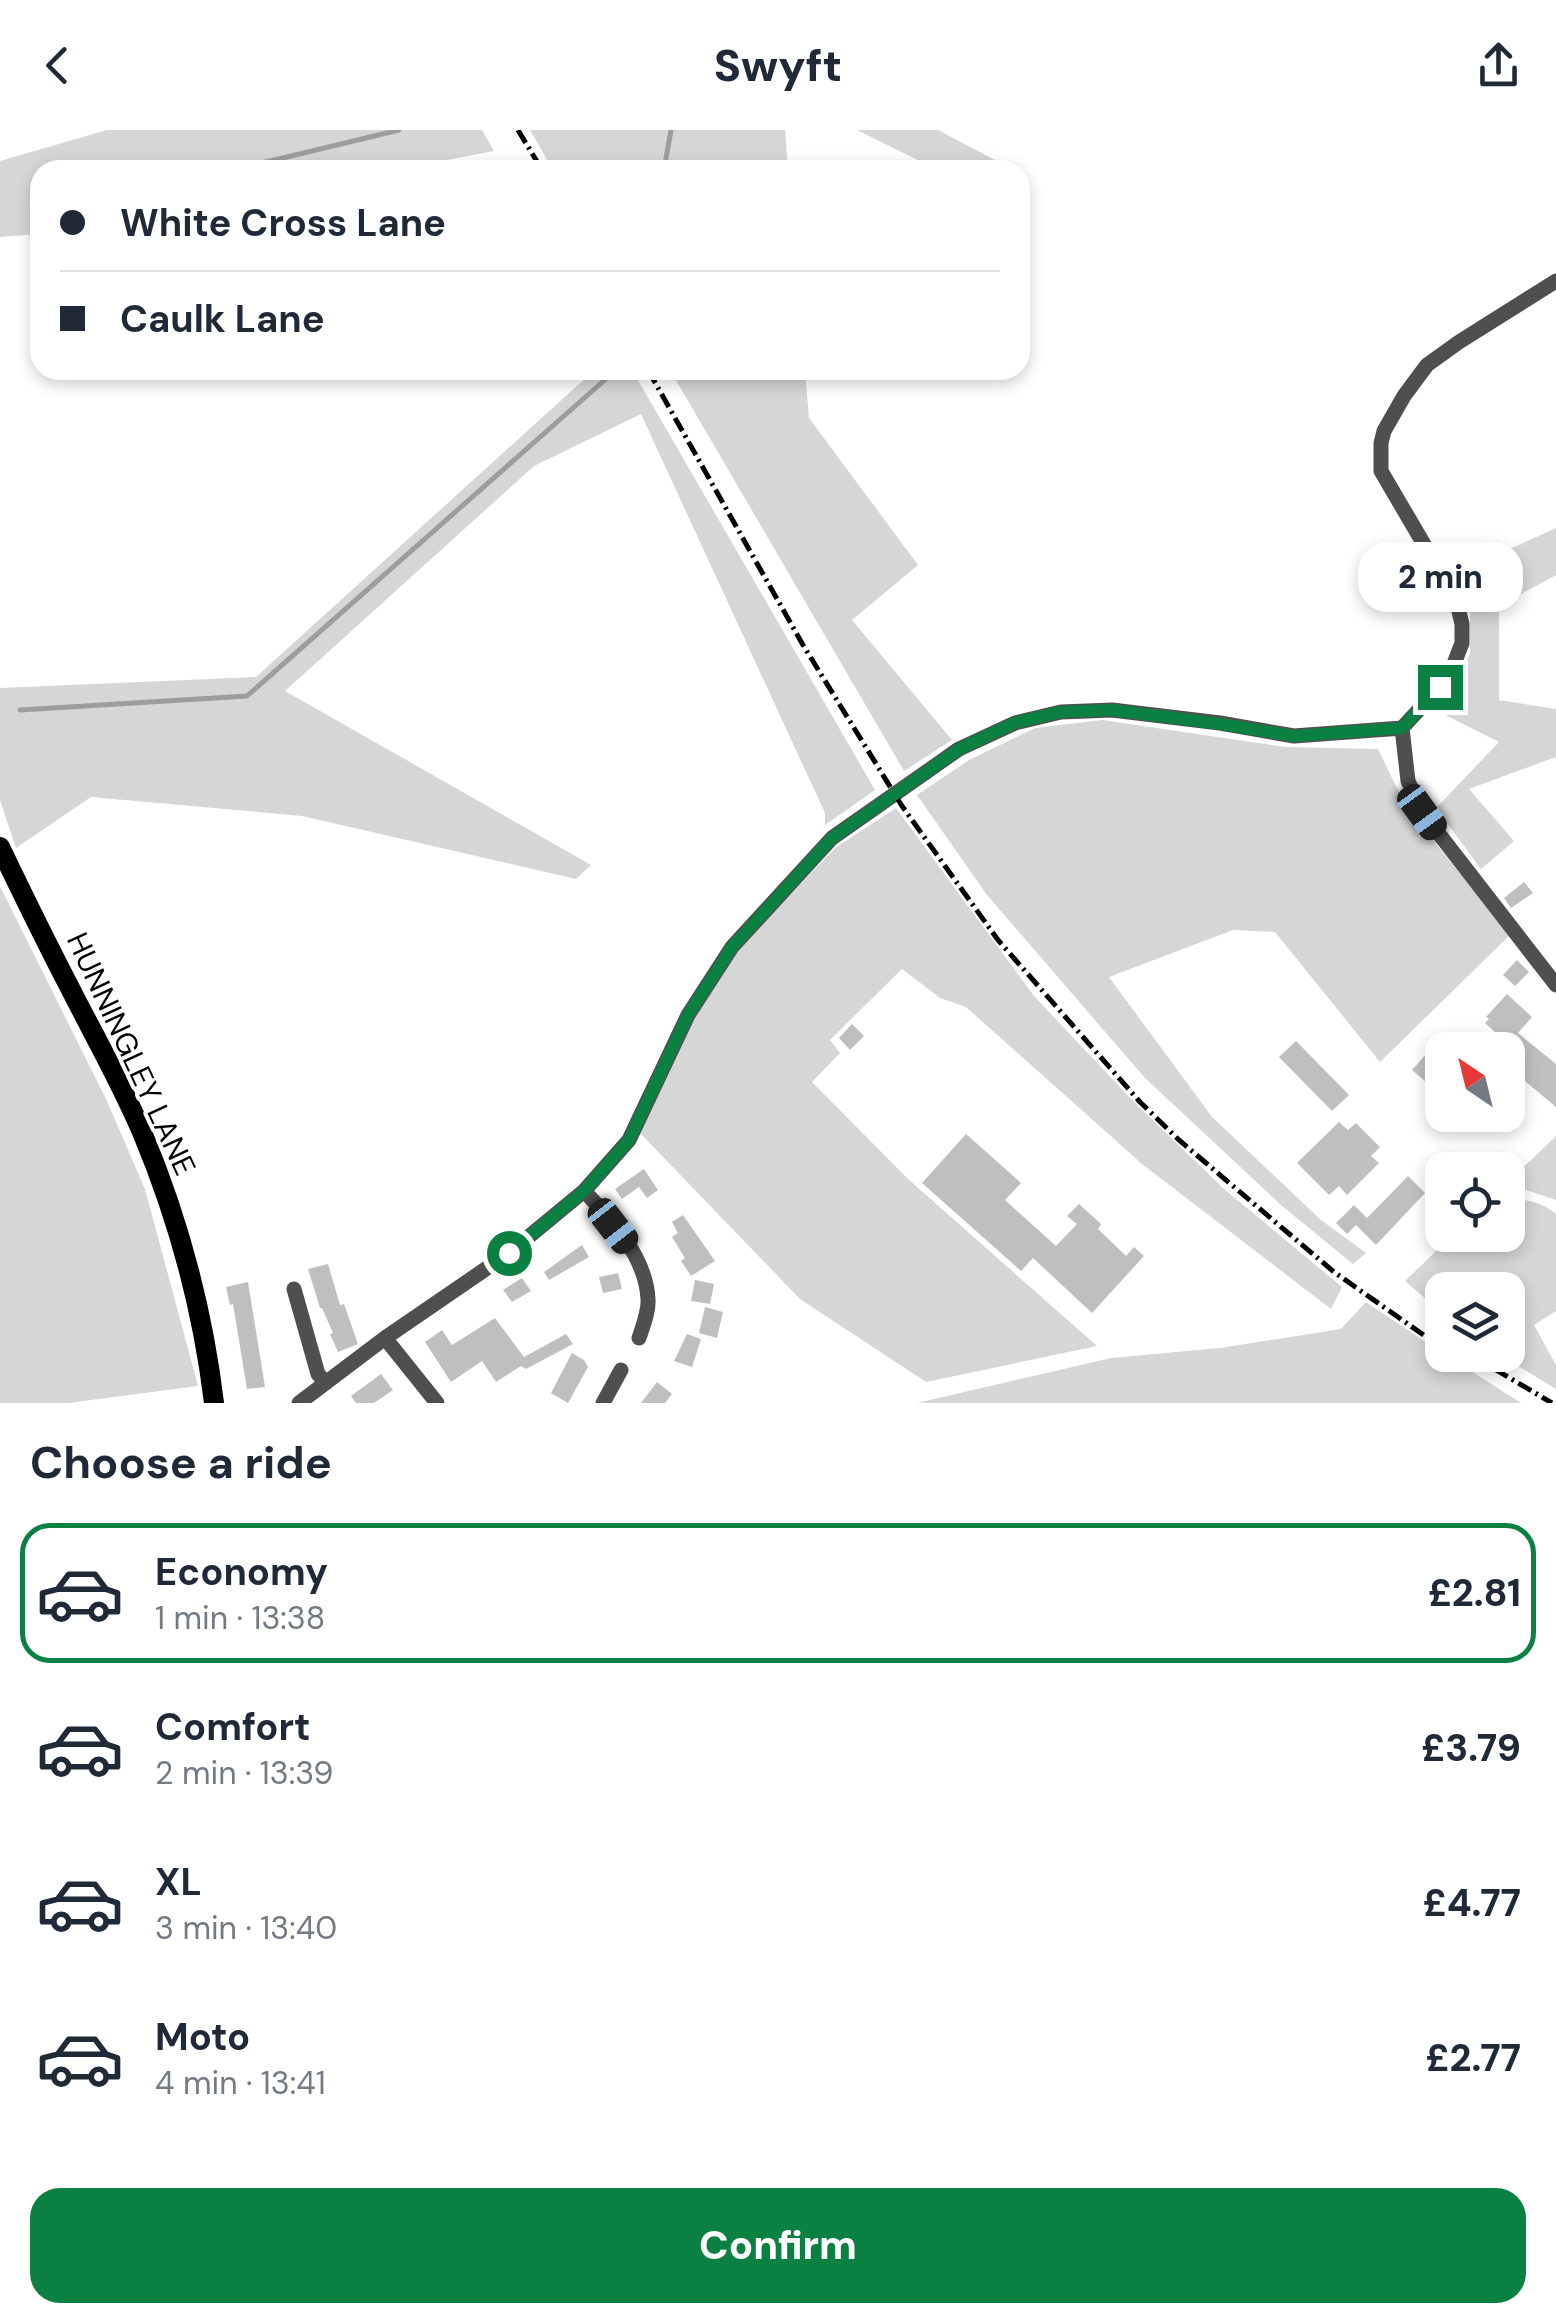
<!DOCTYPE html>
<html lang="en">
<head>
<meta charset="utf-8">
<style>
	:root { --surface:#fff; --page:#f2f2f3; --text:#1f2937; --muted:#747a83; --line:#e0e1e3; --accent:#0b8043 }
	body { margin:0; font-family:"DM Sans",sans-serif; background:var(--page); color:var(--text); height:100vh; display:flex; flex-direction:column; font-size:38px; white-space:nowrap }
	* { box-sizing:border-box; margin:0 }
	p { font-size:32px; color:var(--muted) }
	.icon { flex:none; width:55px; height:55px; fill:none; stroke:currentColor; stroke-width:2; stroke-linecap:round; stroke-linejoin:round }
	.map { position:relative; height:1273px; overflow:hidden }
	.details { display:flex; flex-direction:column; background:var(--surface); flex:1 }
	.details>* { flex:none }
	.guide { position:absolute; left:30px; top:30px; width:1000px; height:220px; border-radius:30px; box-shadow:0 5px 15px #0003; display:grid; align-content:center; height:220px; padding:0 30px; background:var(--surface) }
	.needle { width:65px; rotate:325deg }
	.fabs { position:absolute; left:1425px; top:902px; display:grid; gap:20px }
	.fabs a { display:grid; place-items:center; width:100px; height:100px; border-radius:20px; background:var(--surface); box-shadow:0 5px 15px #0003; font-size:50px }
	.end { position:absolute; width:45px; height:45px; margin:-22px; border:12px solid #0b8043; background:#fff; box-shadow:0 0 0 5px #fff }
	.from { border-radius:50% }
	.bubble { position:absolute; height:70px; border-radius:30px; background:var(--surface); box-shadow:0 5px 15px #0003; font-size:32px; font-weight:800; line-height:70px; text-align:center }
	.car { position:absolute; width:30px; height:60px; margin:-30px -15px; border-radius:12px; box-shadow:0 0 8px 2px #0007; background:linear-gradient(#222 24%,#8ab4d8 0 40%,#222 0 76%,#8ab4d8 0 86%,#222 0) }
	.guide b { display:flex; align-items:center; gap:35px; height:95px; font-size:38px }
	.guide b+b { border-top:2px solid var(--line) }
	.guide i { width:25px; height:25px; background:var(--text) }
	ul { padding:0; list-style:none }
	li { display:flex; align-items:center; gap:30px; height:140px; margin:0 20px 15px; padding:0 10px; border:5px solid transparent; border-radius:30px }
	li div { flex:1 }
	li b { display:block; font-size:38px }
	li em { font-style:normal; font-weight:800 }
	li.on { border-color:var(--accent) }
	li>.icon { width:90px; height:90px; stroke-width:1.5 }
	h2 { padding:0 30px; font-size:45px; line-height:120px }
	.action { display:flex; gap:20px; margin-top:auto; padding:20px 30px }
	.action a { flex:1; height:115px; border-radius:30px; background:var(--accent); color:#fff; font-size:40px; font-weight:800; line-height:115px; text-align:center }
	header { display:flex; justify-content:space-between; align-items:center; height:130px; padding:0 30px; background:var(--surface); font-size:45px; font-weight:800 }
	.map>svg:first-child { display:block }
</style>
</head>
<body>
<header><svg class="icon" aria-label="back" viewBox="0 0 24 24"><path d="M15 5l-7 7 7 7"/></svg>Swyft<svg class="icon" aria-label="share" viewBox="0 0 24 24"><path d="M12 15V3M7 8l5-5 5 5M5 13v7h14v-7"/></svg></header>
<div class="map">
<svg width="1556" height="1273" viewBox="0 0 1556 1273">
	<rect width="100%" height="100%" fill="#fff"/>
	<path fill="#d6d6d6" d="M 107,0 L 482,0 L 494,21 L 394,40 L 40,40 L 40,104 L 0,107 L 0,31 Z
		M 530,0 L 785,0 L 788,40 L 553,40 Z
		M 857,0 L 938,0 L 1014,40 L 938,40 Z
		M 670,240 L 805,240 L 809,288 L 918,435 L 852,490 L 952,610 L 904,641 Z
		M 590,244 L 635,245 L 875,660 L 825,695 L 825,683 L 641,284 L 534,336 L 285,561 L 591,735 L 576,749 L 302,686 L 91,667 L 16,718 L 0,670 L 0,558 L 256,547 Z
		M 1556,398 L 1556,445 L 1499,476 L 1499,570 L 1556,579 L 1556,627 L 1469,659 L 1514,711 L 1481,739 L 1436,678 L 1499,612 L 1441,583 L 1470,524 L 1470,475 L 1455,444 Z
		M 1102,590 L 1285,617 L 1378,619 L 1406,677 L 1510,805 L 1380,932 L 1275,802 L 1233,800 L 1109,847 L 1212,987 L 1321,1090 L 1366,1123 L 1353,1134 L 1281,1075 L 1145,948 L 987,765 L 917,665 L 969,630 L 1035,598 Z
		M 896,678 L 1034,866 L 1133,971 L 1224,1059 L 1342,1157 L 1331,1179 L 1142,1034 L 966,877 L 940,868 L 902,839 L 830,910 L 840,923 L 812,952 L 908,1049 L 1097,1216 L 926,1252 L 800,1169 L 639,1002 L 691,888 L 739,818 L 835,718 Z
		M 0,756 L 106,969 L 145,1059 L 198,1256 L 68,1273 L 0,1273 Z
		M 1556,1006 L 1556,1070 L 1508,1054 L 1508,1052 Z
		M 1508,1069 C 1526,1069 1542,1072 1556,1084 L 1556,1181 L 1534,1195 L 1556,1235 L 1556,1259 L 1500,1225 L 1508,1225 L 1508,1160 L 1442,1160 L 1442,1183 L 1405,1151 L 1453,1105 L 1508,1105 Z
		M 1366,1172 L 1442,1223 L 1442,1225 L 1446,1225 L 1521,1273 L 917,1273 L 1111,1228 L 1220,1218 L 1341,1199 Z"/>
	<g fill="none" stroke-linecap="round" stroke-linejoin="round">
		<path stroke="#9d9d9d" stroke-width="5" d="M 233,40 L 399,0
			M 664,40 L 671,0
			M 20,580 L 247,566 L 616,240"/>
	</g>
	<path fill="#bfbfbf" d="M 1524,752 L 1533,763 L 1511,778 L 1504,768 Z
		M 1517,830 L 1529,842 L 1515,856 L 1503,845 Z
		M 1507,864 L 1532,887 L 1518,903 L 1556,934 L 1556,977 L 1508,937 L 1508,920 L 1497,920 L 1505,911 L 1485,893 L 1489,889 L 1486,887 Z
		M 852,894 L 864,906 L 850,920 L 839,908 Z
		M 1296,911 L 1349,965 L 1332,981 L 1279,927 Z
		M 1433,916 L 1442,925 L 1442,936 L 1427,953 L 1412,940 Z
		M 1339,992 L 1348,1000 L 1356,993 L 1380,1017 L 1371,1026 L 1379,1033 L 1347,1065 L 1339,1056 L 1329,1065 L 1297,1033 Z
		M 966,1004 L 1021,1053 L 1005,1070 L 1056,1116 L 1077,1094 L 1067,1086 L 1079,1074 L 1101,1094 L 1098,1099 L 1126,1126 L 1134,1117 L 1144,1126 L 1092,1183 L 1033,1128 L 1021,1141 L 922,1053 Z
		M 644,1039 L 658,1060 L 647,1068 L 639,1057 L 622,1069 L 615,1059 Z
		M 1408,1046 L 1425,1063 L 1376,1115 L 1356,1095 L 1347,1104 L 1336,1093 L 1354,1075 L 1367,1088 Z
		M 683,1085 L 715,1131 L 691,1146 L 681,1131 L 685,1128 L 672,1107 L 678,1103 L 672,1092 Z
		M 582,1115 L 589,1127 L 549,1150 L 544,1142 Z
		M 328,1134 L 340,1175 L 344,1174 L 358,1214 L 338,1222 L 330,1204 L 333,1203 L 322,1178 L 320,1178 L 308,1139 Z
		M 618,1143 L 622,1159 L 603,1163 L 599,1147 Z
		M 522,1148 L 531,1161 L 512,1172 L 503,1160 Z
		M 695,1150 L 714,1154 L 710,1174 L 691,1171 Z
		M 248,1152 L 265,1257 L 247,1259 L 233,1174 L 230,1175 L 226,1157 Z
		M 705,1177 L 723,1182 L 717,1208 L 699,1203 Z
		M 495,1188 L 524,1227 L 566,1204 L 573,1214 L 526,1239 L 521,1236 L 496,1252 L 482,1231 L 451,1252 L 425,1212 L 442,1200 L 452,1215 Z
		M 687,1204 L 701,1209 L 692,1237 L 674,1231 Z
		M 572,1223 L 584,1230 L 588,1237 L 568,1273 L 551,1263 Z
		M 381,1244 L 393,1260 L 374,1273 L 356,1273 L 351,1266 Z
		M 657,1252 L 672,1264 L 665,1273 L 641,1273 Z"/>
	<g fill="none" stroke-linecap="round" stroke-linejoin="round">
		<path stroke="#4f4f4f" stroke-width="15" d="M 1402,598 L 1440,557 L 1452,539 L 1462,513 L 1462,494 L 1456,469 L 1381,341 L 1381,313 L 1384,301 L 1404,266 L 1427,235 L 1459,212 L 1556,151
			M 1402,598 L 1408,651 L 1422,682 L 1556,855
			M 584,1061 C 612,1090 646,1127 648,1169 C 649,1181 643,1196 639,1208
			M 294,1159 L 318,1244 L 326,1253
			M 385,1208 L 437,1273
			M 299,1273 L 385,1208 L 509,1123 L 584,1061 L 629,1010 L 688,885 L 732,817 L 832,708 L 959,619 L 1015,593 L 1061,582 L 1112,580 L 1220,593 L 1294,606 L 1402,598
			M 603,1273 L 621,1240"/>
		<path stroke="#000" stroke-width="20" d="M 0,717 C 23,765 46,812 71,860 C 95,907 121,953 142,1002 C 178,1088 203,1181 214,1273"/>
		<path stroke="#000" stroke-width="5" stroke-dasharray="15 5 2.5 5" stroke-linecap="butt" d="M 518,0 L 542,40
			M 648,240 L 803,515 L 902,676 L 998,810 L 1140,972 L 1179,1010 L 1334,1142 L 1442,1218
			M 1471,1225 L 1552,1273"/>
	</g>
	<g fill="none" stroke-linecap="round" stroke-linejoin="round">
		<path stroke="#0b8043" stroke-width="12" d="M 509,1123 L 584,1061 L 629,1010 L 688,885 L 732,817 L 832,708 L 959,619 L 1014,593 L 1060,582 L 1112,580 L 1220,594 L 1294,606 L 1402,598 L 1440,557"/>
	</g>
	<g text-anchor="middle" stroke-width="8" stroke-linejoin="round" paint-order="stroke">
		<g font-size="30" fill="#000" stroke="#fff">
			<text transform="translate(131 924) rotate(65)" y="10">HUNNINGLEY LANE</text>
		</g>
	</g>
</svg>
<div class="fabs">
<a><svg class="needle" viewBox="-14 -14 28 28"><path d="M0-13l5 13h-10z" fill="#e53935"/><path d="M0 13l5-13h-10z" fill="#747a83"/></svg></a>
<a><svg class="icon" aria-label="locate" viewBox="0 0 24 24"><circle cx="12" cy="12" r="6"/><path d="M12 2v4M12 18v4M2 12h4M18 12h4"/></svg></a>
<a><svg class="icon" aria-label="layers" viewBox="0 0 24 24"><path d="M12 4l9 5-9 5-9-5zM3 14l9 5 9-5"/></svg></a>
</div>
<i class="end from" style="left:509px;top:1123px"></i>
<i class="end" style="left:1440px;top:557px"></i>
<div class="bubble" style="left:1358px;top:412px;width:165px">2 min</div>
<i class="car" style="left:1422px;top:682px;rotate:144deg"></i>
<i class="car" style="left:613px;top:1096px;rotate:142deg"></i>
<div class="guide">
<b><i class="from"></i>White Cross Lane</b>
<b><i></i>Caulk Lane</b>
</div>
</div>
<section class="details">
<h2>Choose a ride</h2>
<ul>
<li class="on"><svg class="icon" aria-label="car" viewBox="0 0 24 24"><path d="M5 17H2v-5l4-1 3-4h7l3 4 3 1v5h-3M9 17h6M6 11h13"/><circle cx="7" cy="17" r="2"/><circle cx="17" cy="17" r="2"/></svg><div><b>Economy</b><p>1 min · 13:38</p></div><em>£2.81</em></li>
<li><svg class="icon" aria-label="car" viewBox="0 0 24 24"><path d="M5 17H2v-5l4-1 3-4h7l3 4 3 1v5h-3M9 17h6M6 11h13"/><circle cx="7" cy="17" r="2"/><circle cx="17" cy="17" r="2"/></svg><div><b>Comfort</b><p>2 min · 13:39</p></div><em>£3.79</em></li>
<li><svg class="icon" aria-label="car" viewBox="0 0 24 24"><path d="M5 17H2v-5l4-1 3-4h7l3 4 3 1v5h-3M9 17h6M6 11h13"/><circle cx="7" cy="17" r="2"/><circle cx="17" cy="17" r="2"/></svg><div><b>XL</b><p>3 min · 13:40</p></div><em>£4.77</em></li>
<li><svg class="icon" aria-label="car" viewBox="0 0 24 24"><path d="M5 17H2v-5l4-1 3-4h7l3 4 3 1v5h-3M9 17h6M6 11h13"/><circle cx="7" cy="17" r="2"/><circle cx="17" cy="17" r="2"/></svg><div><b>Moto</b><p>4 min · 13:41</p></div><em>£2.77</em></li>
</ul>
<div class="action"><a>Confirm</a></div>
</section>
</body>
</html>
